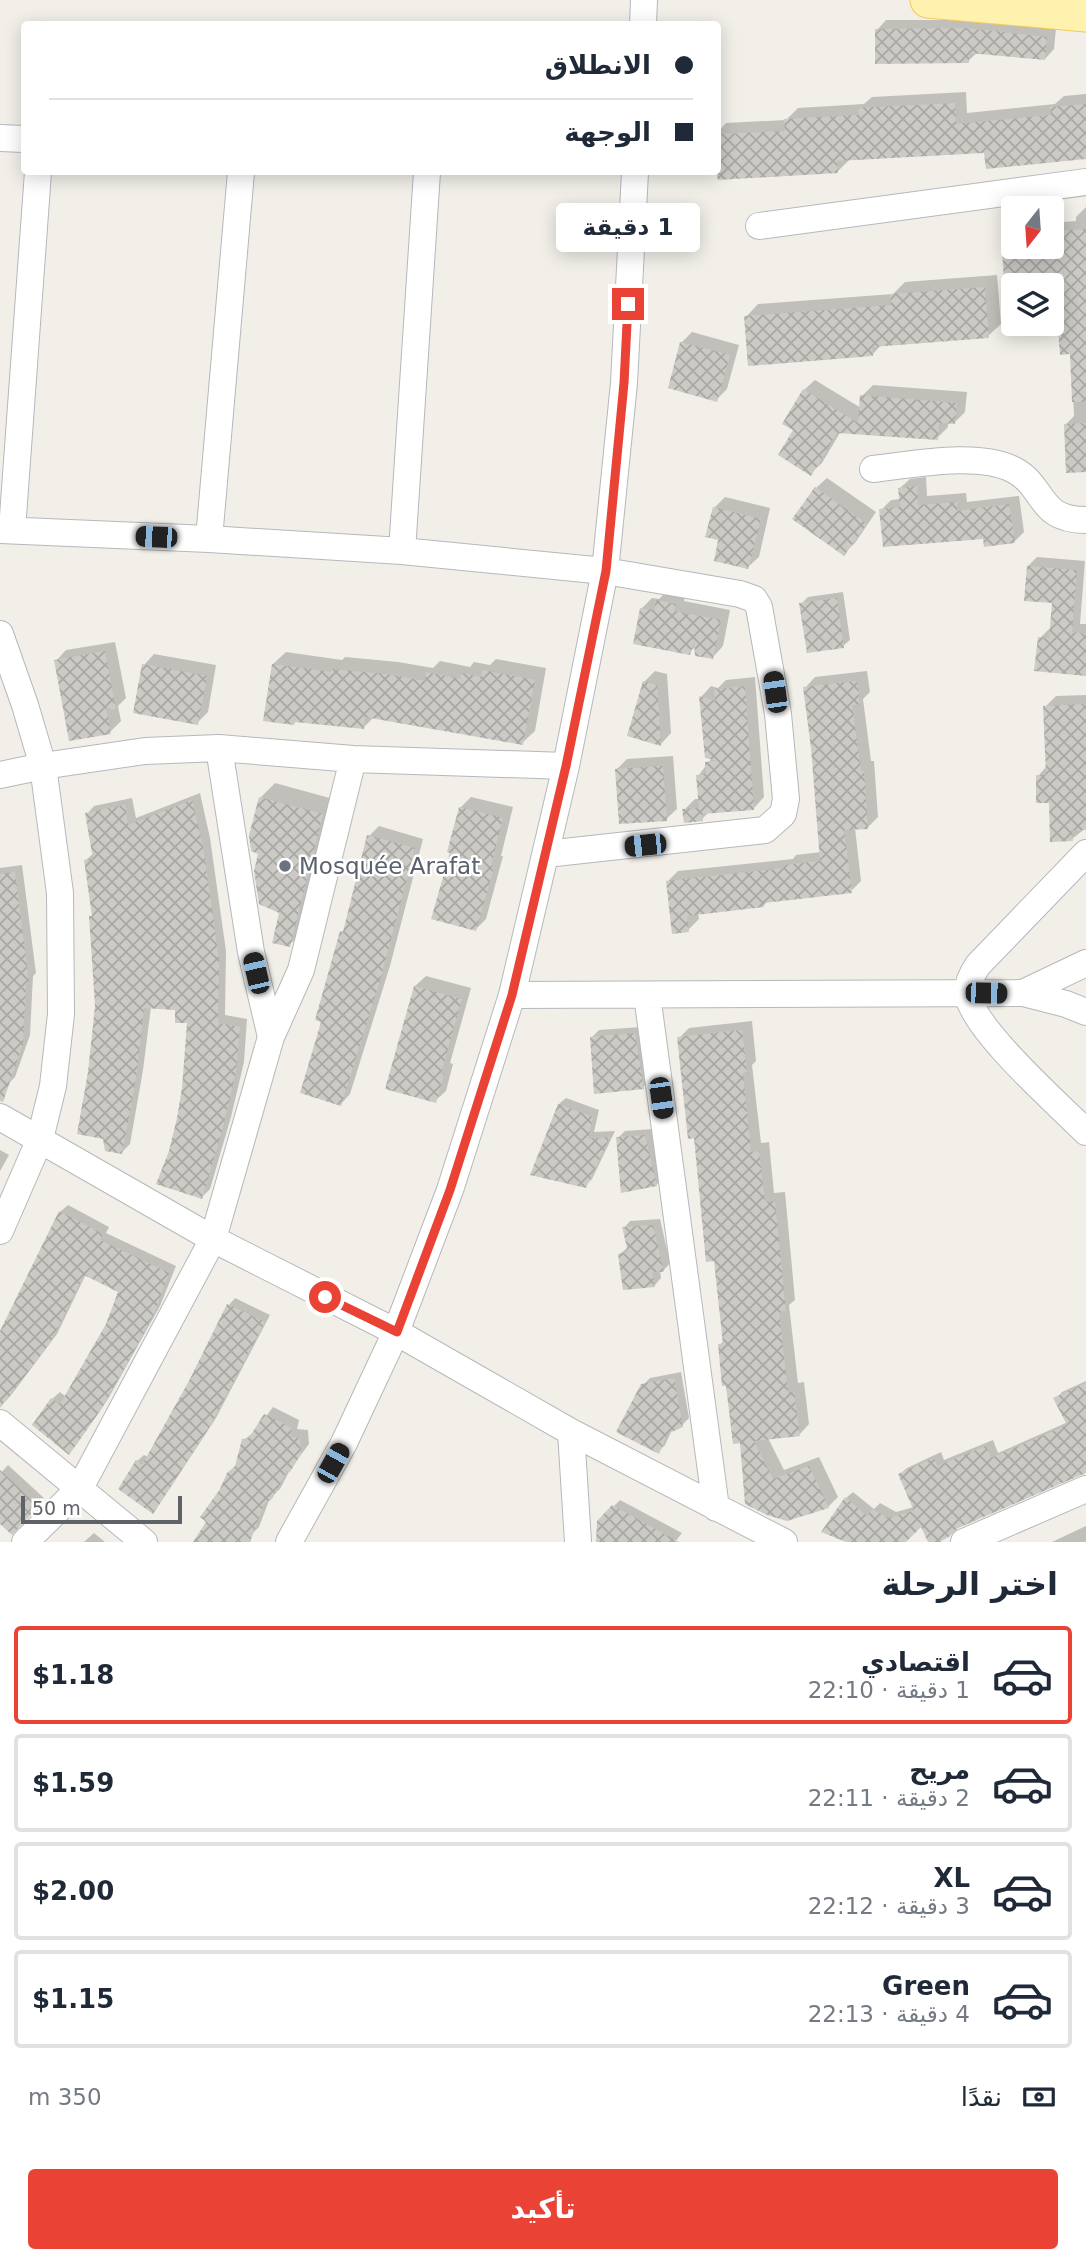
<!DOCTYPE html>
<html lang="ar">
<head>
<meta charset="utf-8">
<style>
	:root { --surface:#fff; --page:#f2f2f3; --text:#1f2937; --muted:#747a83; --line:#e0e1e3; --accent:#ea4335 }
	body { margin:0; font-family:"DejaVu Sans","Noto Sans Arabic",sans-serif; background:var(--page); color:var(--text); direction:rtl; height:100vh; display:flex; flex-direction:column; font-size:26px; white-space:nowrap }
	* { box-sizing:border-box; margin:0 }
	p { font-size:23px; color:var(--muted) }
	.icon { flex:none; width:38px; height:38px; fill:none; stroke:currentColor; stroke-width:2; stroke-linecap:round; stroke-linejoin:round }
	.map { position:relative; height:1542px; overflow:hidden; direction:ltr }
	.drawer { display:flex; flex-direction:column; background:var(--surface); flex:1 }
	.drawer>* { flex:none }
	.guide { position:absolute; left:21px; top:21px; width:700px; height:154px; border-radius:7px; box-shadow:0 4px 18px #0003; direction:rtl; display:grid; align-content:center; height:154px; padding:0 28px; background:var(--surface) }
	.needle { width:46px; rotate:197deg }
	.fabs { position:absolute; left:1001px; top:196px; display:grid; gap:14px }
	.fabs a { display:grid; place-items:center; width:63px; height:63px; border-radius:7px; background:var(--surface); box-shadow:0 4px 18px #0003; font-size:35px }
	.scale { position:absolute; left:21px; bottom:18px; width:161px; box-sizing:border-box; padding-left:7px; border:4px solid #5f6368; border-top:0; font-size:19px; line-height:24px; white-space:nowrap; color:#5f6368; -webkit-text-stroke:5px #fff; paint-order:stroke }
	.end { position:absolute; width:32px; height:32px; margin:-16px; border:9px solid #ea4335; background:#fff; box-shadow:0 0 0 4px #fff }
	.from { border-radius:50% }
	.bubble { position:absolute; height:49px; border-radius:7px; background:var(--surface); box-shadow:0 4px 18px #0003; font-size:23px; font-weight:700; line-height:49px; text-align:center; direction:rtl }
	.car { position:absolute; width:21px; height:42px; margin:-21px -10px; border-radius:9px; box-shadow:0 0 5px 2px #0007; background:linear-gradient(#222 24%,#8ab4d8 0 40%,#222 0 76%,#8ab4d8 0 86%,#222 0) }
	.guide b { display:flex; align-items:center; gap:24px; height:66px; font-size:26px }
	.guide b+b { border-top:2px solid var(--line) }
	.guide i { width:18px; height:18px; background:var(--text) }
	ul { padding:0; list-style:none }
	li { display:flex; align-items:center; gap:21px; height:98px; margin:0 14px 10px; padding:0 14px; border:4px solid var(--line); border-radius:7px }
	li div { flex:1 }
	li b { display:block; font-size:26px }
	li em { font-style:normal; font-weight:700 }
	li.current { border-color:var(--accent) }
	li>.icon { width:63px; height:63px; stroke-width:1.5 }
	h2 { padding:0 28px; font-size:32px; line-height:84px }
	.pay { display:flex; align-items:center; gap:18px; height:77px; padding:0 28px; font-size:26px }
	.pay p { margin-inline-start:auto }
	.button { display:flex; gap:14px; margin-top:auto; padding:14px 28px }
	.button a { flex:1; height:80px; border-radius:7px; background:var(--accent); color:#fff; font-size:28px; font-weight:700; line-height:80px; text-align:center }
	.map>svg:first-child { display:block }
</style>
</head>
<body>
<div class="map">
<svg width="1086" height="1542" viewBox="0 0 1086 1542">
	<defs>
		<pattern id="building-cross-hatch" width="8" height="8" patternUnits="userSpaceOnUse" patternTransform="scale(1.75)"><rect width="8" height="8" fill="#cccac5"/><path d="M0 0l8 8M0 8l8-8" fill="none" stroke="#a9a8a4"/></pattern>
	</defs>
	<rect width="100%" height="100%" fill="#f1efe8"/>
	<path fill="#0003" d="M 886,20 L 975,20 L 1056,28 L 1054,49 L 1045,59 L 978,52 L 968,61 L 877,30 Z
		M 966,92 L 967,113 L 1055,104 L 1064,96 L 1086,94 L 1086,157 L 986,152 L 849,160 L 837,172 L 717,179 L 718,132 L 726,123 L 786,120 L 798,108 L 864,104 L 872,97 Z
		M 1086,207 L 1086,470 L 1065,425 L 1074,416 L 1071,352 L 1056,278 L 1006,282 L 1003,235 L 1013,225 L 1013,247 L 1052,247 L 1052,223 L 1076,221 L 1076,217 Z
		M 997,275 L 1001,324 L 988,336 L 882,344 L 872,355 L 746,317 L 758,304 L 893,294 L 905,282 Z
		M 692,332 L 739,345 L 727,389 L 716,400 L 681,343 Z
		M 815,380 L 861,408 L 862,396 L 873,385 L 967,392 L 965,412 L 955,422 L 948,422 L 948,427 L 937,438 L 841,431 L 822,463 L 811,473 L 796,430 L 804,390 Z
		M 926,477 L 927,496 L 966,493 L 967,502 L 1019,496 L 1024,532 L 1014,542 L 985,538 L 881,510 L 891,500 L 901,499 L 900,488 L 910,479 Z
		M 827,478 L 876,512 L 855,543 L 844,553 L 816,488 Z
		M 725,497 L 770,508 L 759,557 L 748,567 L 714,508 Z
		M 1037,557 L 1085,561 L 1080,624 L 1086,624 L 1086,674 L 1040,638 L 1049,629 L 1052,629 L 1054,601 L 1028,566 Z
		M 668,590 L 686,593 L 684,601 L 730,610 L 723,646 L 713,657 L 696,646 L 689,653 L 641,609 L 652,598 L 659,599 Z
		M 843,592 L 850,640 L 843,646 L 801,604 L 808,597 Z
		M 115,642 L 126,698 L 118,706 L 121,721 L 110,732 L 56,661 L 66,650 Z
		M 286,652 L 342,660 L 345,657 L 398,662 L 433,668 L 440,661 L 470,667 L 474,662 L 490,665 L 496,659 L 546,668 L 535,731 L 522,743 L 374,717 L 364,727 L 297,721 L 294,723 L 273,664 Z
		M 154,654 L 216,665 L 208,712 L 197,723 L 144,665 Z
		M 655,671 L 667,674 L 671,733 L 661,744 L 644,682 Z
		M 867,671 L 870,692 L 863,699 L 871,761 L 874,761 L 878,817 L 867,828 L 855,828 L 861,881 L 851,891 L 768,901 L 763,906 L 698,913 L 699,919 L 688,930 L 667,882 L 678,871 L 793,859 L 796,855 L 821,852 L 813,748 L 805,688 L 815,677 Z
		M 755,677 L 764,797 L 754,808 L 710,811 L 702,819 L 684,810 L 695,799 L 700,799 L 698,776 L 712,758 L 701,697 L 711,686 L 718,688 L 726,680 Z
		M 1086,695 L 1086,828 L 1072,839 L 1038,776 L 1047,766 L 1045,707 L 1056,696 Z
		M 673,756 L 677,809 L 666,819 L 616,770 L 627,759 Z
		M 275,783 L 337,800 L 304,931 L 289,945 L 281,912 L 260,853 L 261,797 Z
		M 200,793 L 210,838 L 226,951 L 225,1015 L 247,1019 L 244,1062 L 231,1117 L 210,1189 L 202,1197 L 171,1151 L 179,1118 L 189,1021 L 177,1008 L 151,1007 L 143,1070 L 130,1144 L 122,1152 L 90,1072 L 96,1006 L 91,917 L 94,913 L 86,860 L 94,853 L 87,814 L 94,806 L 132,798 L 136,818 Z
		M 471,797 L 513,807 L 501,856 L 503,856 L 486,919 L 475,930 L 452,852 L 460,808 Z
		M 379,826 L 423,839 L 390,966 L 350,1094 L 341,1104 L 324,1021 L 342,932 L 346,928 L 369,836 Z
		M 22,865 L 36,973 L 33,976 L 30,1035 L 15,1077 L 8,1084 L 0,1081 L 0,868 Z
		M 426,976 L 471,988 L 450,1063 L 453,1064 L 446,1091 L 435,1101 L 415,986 Z
		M 752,1021 L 756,1061 L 752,1065 L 761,1143 L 769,1142 L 774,1193 L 785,1192 L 795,1300 L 789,1305 L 798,1383 L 804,1382 L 809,1424 L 799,1435 L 768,1438 L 784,1470 L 819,1457 L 838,1497 L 828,1507 L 787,1519 L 741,1441 L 728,1384 L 720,1345 L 724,1340 L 715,1259 L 679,1038 L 689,1028 Z
		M 641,1027 L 650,1080 L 643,1087 L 592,1037 L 599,1030 Z
		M 566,1098 L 599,1110 L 594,1132 L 615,1131 L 592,1179 L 585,1186 L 532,1174 L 559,1104 Z
		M 652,1129 L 663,1178 L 656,1185 L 618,1138 L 625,1131 Z
		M 0,1150 L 9,1155 L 0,1171 Z
		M 68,1205 L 109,1227 L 106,1233 L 176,1266 L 160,1306 L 108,1399 L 76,1445 L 52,1399 L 60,1392 L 66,1397 L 107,1324 L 120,1291 L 86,1274 L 57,1334 L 12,1394 L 5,1402 L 0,1398 L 0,1334 L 60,1212 Z
		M 660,1219 L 670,1263 L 664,1270 L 660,1270 L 661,1278 L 655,1285 L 619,1255 L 628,1247 L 624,1228 L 630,1221 Z
		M 235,1298 L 270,1315 L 216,1418 L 159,1505 L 153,1512 L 137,1461 L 144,1455 L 148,1457 L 192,1379 L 229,1305 Z
		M 681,1372 L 689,1418 L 682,1425 L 672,1430 L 665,1445 L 658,1452 L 643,1385 L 650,1378 Z
		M 1086,1381 L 1086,1468 L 958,1526 L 936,1542 L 930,1542 L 922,1524 L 903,1542 L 850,1542 L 846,1498 L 853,1492 L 874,1509 L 880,1503 L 896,1512 L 914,1507 L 900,1474 L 907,1468 L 941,1452 L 944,1460 L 993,1440 L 998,1453 L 1068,1422 L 1056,1399 L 1062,1392 Z
		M 273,1407 L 299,1420 L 297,1429 L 308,1430 L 309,1444 L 291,1468 L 280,1489 L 270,1498 L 259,1527 L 250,1536 L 241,1542 L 195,1542 L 237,1466 L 244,1440 L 255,1431 Z
		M 8,1465 L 44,1498 L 11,1532 L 0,1522 L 0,1474 Z
		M 620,1500 L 682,1533 L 675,1542 L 598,1542 L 599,1521 Z
		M 1086,1526 L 1086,1542 L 1052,1542 Z
		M 94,1533 L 105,1542 L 84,1542 Z"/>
	<path fill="url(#building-cross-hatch)" d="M 965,28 L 1047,37 L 1045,60 L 969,53 L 969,63 L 875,64 L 875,29 Z
		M 955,103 L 956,124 L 1051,115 L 1050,107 L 1086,104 L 1086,159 L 986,169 L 984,153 L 837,161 L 838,173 L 718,180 L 718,134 L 785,131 L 784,119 L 859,115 L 858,108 Z
		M 1086,229 L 1086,402 L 1072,402 L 1070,354 L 1060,355 L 1054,280 L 1004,283 L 1002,247 L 1052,247 L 1052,231 Z
		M 985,287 L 989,338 L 872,347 L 873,356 L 748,366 L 744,316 L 891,305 L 890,294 Z
		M 680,342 L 730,355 L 717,402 L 668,388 Z
		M 803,389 L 858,423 L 860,395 L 957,403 L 955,424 L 939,423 L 938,440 L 837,433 L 811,476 L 778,455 L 793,430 L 782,424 Z
		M 1086,423 L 1086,472 L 1066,473 L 1064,424 Z
		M 917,486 L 918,505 L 957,502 L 957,511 L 1009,504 L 1015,543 L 984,547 L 983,539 L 883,547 L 879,509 L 900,507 L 898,488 Z
		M 815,487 L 867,524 L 844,556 L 792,519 Z
		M 713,507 L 761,519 L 748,569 L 714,561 L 718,540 L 705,537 Z
		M 1027,566 L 1077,570 L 1072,632 L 1086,634 L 1086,676 L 1034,671 L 1038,637 L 1049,638 L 1052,603 L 1024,601 Z
		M 837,598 L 844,648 L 807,653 L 799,603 Z
		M 656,600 L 676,604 L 674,611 L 721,620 L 713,659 L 695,656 L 694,641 L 690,655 L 633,644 L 640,608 L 654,610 Z
		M 105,651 L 116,710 L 106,708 L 111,734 L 69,741 L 54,660 Z
		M 142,664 L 207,676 L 198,725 L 133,713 Z
		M 272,664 L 331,672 L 331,669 L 385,674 L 425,681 L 426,672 L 460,679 L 461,673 L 481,677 L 482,670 L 535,680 L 523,745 L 365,717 L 364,729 L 295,722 L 294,725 L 263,721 Z
		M 643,681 L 657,685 L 661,746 L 627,736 Z
		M 857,681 L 860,704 L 852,705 L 861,771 L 864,771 L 868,829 L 844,830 L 852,893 L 764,903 L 764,907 L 687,916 L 689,932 L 672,934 L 666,881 L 784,868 L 784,865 L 820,861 L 811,748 L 803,687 Z
		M 745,686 L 754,810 L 702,814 L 703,821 L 684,823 L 682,809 L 699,808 L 696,775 L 706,774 L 705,762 L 718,761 L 705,758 L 699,696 L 715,701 L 714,690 Z
		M 1086,704 L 1086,830 L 1072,830 L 1073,841 L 1050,842 L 1049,803 L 1036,803 L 1036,775 L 1046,775 L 1043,706 Z
		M 663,766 L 667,821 L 619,824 L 615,769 Z
		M 259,797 L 323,814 L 290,947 L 272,943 L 279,913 L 259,904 L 254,871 L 258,854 L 251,851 L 249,835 Z
		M 192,800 L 203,846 L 219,960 L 218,1023 L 240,1027 L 236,1072 L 223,1127 L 202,1199 L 156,1184 L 169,1151 L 177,1118 L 182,1088 L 187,1023 L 175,1023 L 175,1010 L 144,1008 L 136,1079 L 122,1154 L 105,1151 L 103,1139 L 77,1134 L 88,1072 L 95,1006 L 89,916 L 92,916 L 84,860 L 93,859 L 85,813 L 125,805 L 128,825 Z
		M 459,807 L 503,818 L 491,866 L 494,867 L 476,931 L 431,919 L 450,853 L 447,852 Z
		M 367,835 L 415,848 L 381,977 L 341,1106 L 300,1093 L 321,1022 L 315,1020 L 340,931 L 343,932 Z
		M 15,872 L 29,983 L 26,982 L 23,1044 L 3,1102 L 0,1101 L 0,874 Z
		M 414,986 L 462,999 L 441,1073 L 444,1074 L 436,1103 L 385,1089 Z
		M 742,1030 L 747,1073 L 743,1073 L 751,1152 L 759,1151 L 765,1202 L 775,1201 L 786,1311 L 779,1312 L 788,1392 L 794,1392 L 800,1436 L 754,1441 L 773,1479 L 809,1466 L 829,1508 L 787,1521 L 767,1515 L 745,1504 L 740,1443 L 733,1444 L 726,1386 L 722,1386 L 718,1344 L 723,1344 L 714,1261 L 706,1262 L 694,1138 L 688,1139 L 677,1037 Z
		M 635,1033 L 644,1089 L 594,1094 L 590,1037 Z
		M 558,1104 L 593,1117 L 588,1139 L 610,1137 L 586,1188 L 530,1175 Z
		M 645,1135 L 657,1186 L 621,1193 L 616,1137 Z
		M 59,1211 L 103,1234 L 100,1240 L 169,1273 L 154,1314 L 124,1369 L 102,1408 L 69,1455 L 32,1425 L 51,1398 L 60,1404 L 106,1324 L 118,1292 L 84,1275 L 50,1343 L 0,1408 L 0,1331 Z
		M 653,1225 L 664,1272 L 652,1272 L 655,1287 L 623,1290 L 618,1254 L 628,1252 L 622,1227 Z
		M 227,1304 L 265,1322 L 210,1426 L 153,1514 L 118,1489 L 136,1460 L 142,1465 L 190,1379 Z
		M 674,1378 L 683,1427 L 667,1434 L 659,1454 L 616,1432 L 641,1384 Z
		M 1086,1383 L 1086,1473 L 958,1528 L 950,1536 L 940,1542 L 928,1542 L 921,1527 L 906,1542 L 846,1542 L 821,1532 L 845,1497 L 867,1516 L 872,1509 L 888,1518 L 914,1511 L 898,1474 L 934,1458 L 937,1466 L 986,1446 L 991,1458 L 1067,1425 L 1053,1398 Z
		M 264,1414 L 292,1428 L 290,1437 L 300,1438 L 301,1454 L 290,1472 L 287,1471 L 272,1499 L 264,1504 L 250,1542 L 193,1542 L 206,1522 L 200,1517 L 220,1489 L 227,1473 L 235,1466 L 242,1439 L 249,1438 Z
		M 0,1470 L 39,1506 L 12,1535 L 0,1524 Z
		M 612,1505 L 679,1542 L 596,1542 L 597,1521 Z"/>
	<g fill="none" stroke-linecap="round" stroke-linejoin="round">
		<g stroke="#b5b8bc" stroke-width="28">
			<path id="minor" d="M 643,24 L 644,0
				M 0,138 L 24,139
				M 759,226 L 1086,182
				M 873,469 C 911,465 978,451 1014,470 C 1046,487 1037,520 1086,520
				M 0,530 L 209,539 L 402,551 L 605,571 L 740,594 L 754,599 L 759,607 L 778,714 L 786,799 L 783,814 L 765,830 L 546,854
				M 12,530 L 38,172
				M 209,539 L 241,172
				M 402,551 L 427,172
				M 0,634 L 25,705 L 43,766 L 60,893 L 61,1014 L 53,1086 L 40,1139 L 0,1231
				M 0,775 L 43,766 L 145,751 L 219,748 L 353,759 L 566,766
				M 1086,853 L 978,965 C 972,974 966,985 968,995 C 973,1029 1059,1105 1086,1132
				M 1023,993 L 1086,963
				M 512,995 L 1023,993 L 1066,1004 L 1086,1012
				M 647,995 L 716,1508
				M 271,1037 L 301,970 L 353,759
				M 0,1117 L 213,1239 L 396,1332 L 571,1432 L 784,1542
				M 0,1423 L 144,1542
				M 571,1432 L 578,1542
				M 25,1542 L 80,1488 L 213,1239 L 271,1037 L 251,952 L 219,748
				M 289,1542 L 344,1443 L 396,1332 L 450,1190 L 512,995 L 566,766 L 605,571 L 624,383 L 635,172
				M 964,1542 L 1086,1489"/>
		</g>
		<g stroke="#f2c960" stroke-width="37">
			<path id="major" d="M 928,0 L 1086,14"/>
		</g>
		<use href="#minor" stroke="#fff" stroke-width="26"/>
		<use href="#major" stroke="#fff2af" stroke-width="35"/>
	</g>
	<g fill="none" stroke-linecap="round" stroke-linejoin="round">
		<path stroke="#ea4335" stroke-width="9" d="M 325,1297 L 397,1332 L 450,1190 L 512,995 L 566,766 L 606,571 L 624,383 L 628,304"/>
	</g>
	<circle fill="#6b7280" stroke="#fff" stroke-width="2.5" cx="285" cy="866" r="7"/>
	<g text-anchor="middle" stroke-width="5" stroke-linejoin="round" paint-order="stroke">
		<g font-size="23" fill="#5b616d" stroke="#fff" text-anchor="start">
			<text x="299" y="874">Mosquée Arafat</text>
		</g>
	</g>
</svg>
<div class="fabs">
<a><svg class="needle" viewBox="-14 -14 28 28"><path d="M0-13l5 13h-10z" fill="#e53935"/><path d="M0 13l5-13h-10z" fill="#747a83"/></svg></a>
<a><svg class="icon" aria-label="layers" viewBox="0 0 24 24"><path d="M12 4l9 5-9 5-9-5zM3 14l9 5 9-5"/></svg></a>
</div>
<div class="scale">50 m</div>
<i class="end from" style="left:325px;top:1297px"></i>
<i class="end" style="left:628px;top:304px"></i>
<div class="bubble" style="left:556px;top:203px;width:144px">1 دقيقة</div>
<i class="car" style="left:156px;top:537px;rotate:272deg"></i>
<i class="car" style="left:775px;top:692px;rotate:352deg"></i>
<i class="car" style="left:645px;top:845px;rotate:264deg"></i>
<i class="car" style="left:256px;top:973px;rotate:347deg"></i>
<i class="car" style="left:986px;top:993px;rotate:91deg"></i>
<i class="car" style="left:661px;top:1098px;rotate:172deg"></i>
<i class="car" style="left:333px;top:1463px;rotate:29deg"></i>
<div class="guide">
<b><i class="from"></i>الانطلاق</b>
<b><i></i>الوجهة</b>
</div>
</div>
<section class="drawer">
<h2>اختر الرحلة</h2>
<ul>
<li class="current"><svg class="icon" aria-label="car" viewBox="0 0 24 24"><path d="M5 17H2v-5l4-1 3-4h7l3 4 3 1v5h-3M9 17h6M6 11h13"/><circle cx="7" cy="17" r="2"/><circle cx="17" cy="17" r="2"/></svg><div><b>اقتصادي</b><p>1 دقيقة · 22:10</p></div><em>$1.18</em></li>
<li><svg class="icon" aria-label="car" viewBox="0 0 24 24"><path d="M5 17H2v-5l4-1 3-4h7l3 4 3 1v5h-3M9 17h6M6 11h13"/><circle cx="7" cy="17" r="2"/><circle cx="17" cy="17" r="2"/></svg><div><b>مريح</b><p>2 دقيقة · 22:11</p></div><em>$1.59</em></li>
<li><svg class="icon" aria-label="car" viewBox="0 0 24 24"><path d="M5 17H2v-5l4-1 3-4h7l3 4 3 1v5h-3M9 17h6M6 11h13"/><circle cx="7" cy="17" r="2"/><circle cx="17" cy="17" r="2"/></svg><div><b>XL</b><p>3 دقيقة · 22:12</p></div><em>$2.00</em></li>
<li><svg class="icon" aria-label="car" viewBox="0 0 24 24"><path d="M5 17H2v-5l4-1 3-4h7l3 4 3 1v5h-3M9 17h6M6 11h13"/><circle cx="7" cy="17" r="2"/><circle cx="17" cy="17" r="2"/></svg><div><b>Green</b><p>4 دقيقة · 22:13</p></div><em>$1.15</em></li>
</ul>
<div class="pay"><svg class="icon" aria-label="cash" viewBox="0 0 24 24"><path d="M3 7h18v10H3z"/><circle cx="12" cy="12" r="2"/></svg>نقدًا<p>350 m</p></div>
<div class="button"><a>تأكيد</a></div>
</section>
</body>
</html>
